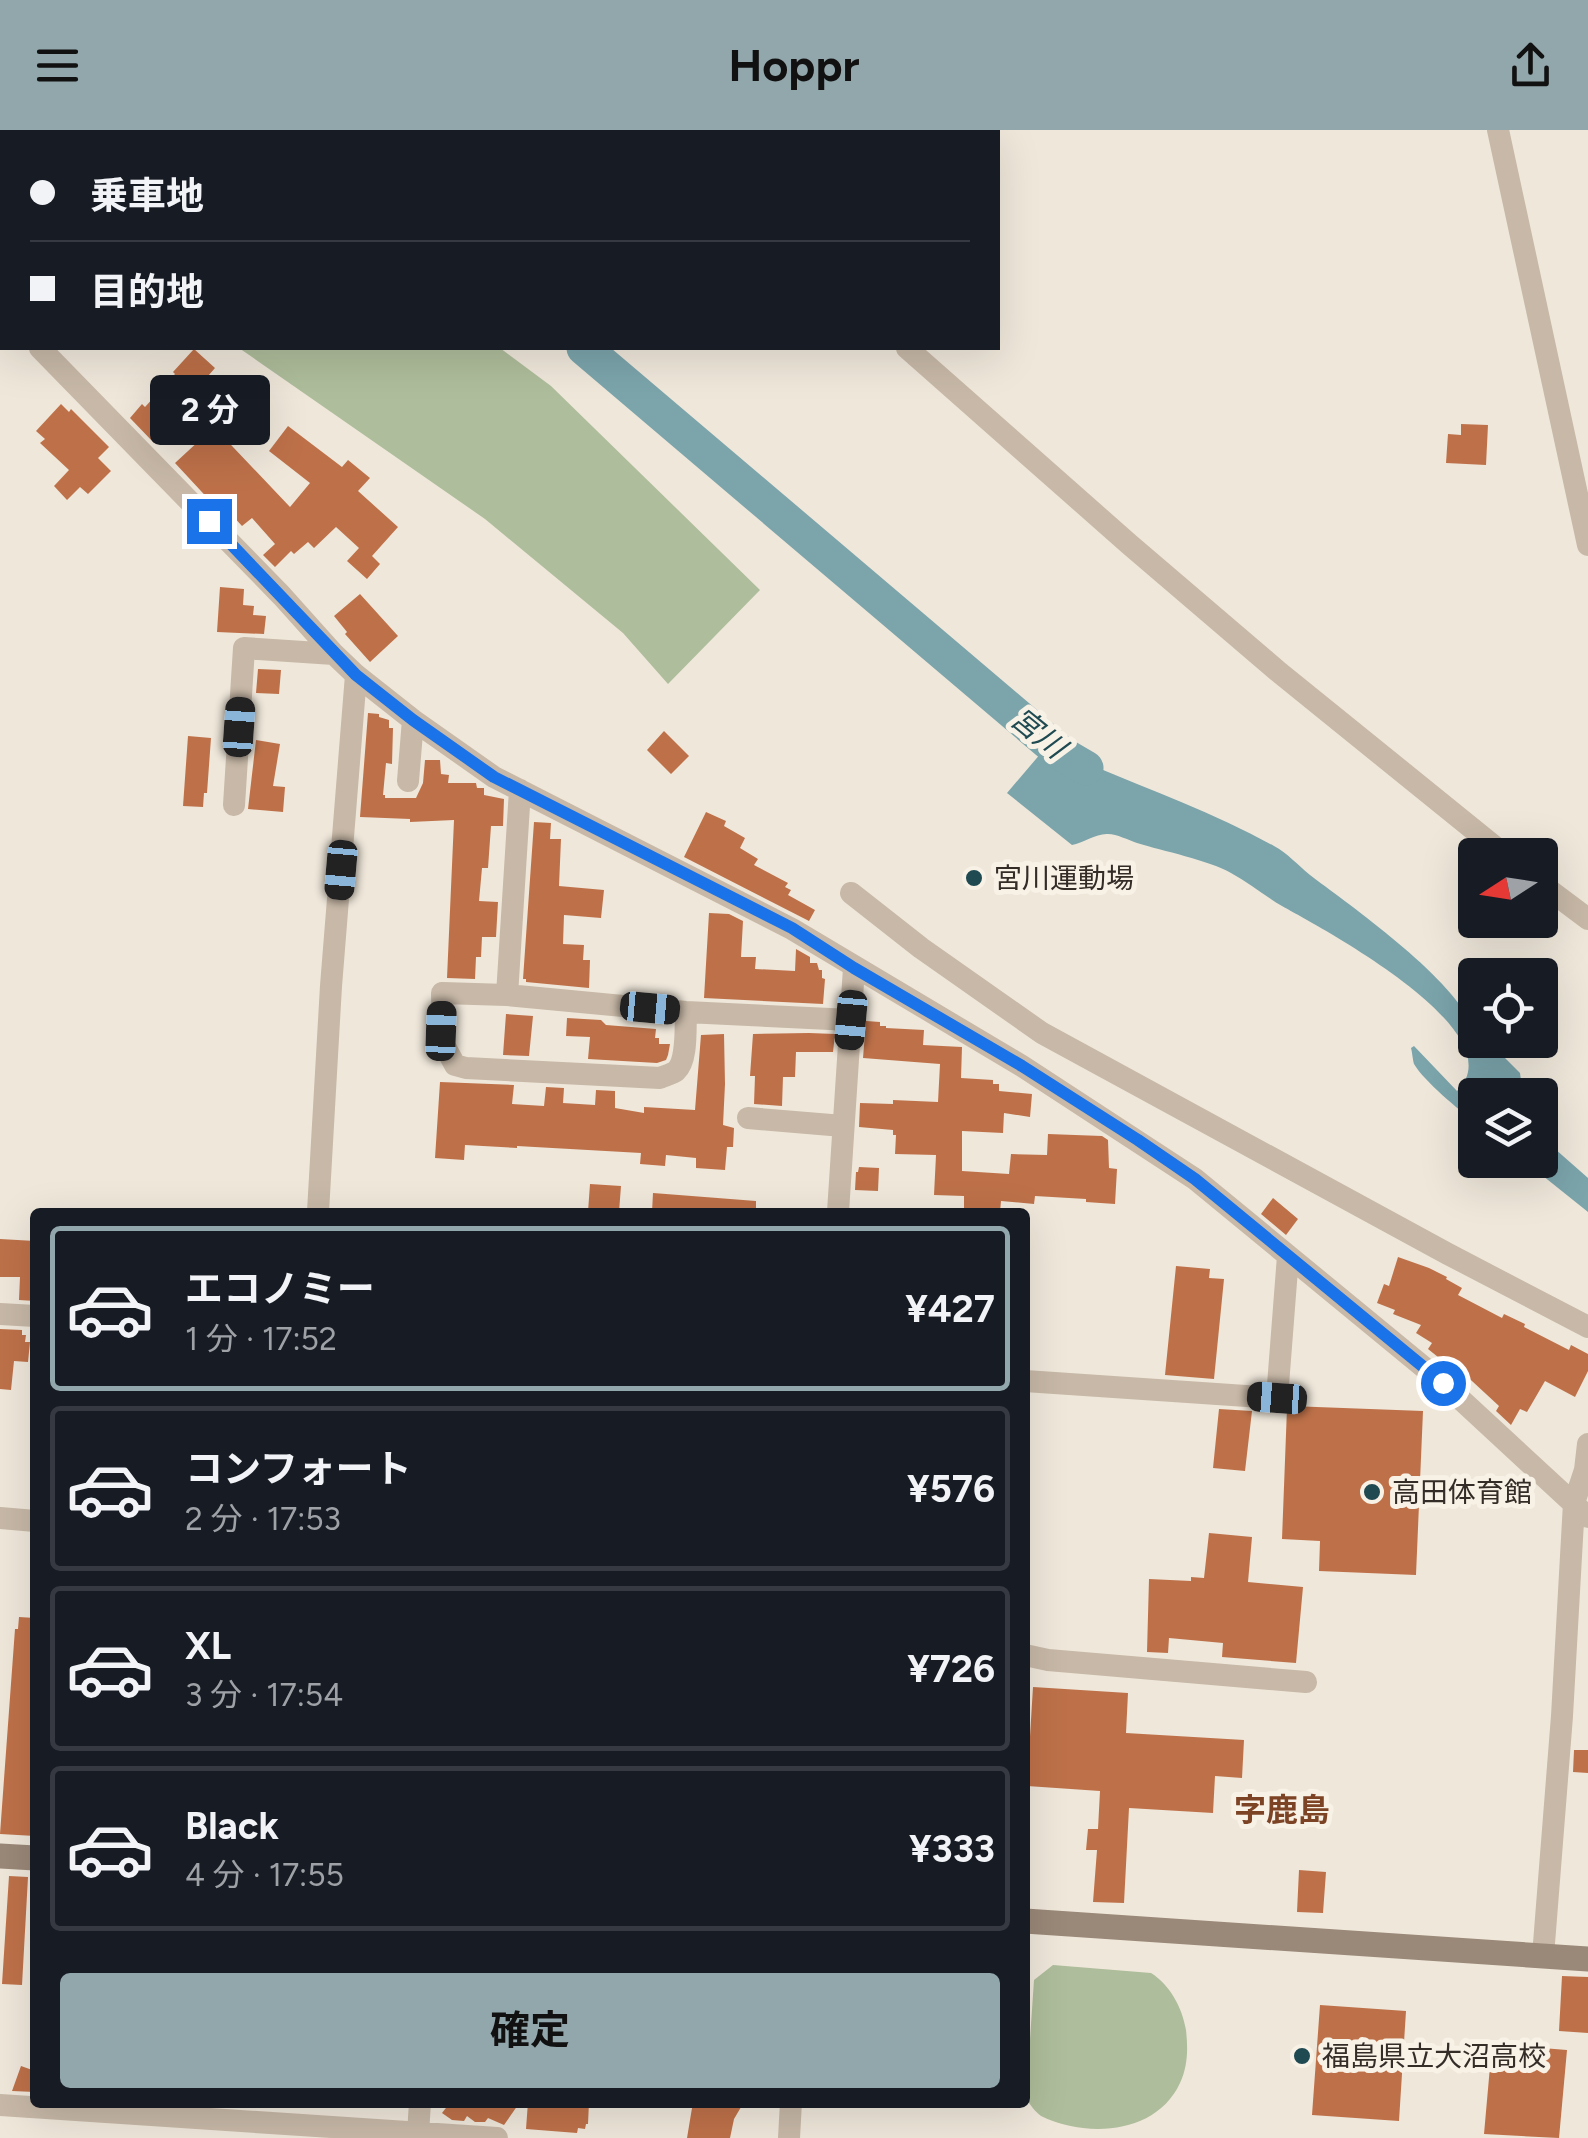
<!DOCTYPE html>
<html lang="ja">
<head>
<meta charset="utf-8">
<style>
	:root { --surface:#171b24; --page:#20242c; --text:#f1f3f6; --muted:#9ea1a6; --line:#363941; --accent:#92a7ac }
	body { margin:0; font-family:Figtree,"Noto Sans JP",sans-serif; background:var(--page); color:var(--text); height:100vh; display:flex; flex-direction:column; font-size:38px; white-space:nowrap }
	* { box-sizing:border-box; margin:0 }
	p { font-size:32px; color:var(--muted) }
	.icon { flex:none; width:55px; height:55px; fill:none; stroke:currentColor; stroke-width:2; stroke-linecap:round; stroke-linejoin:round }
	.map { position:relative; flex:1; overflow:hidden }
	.details { position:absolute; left:30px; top:1078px; width:1000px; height:900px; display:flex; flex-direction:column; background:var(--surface); border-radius:10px; box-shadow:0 10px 40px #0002 }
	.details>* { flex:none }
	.banner { position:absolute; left:0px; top:0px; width:1000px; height:220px; box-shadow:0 10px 40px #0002; display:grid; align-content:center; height:220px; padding:0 30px; background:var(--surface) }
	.needle { width:65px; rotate:258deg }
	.controls { position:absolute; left:1458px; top:708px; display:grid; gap:20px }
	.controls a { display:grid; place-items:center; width:100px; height:100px; border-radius:10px; background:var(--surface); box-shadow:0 10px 40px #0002; font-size:50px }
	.end { position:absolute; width:45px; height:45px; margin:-22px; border:12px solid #1a73e8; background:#fff; box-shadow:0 0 0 5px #fff }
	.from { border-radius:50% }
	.bubble { position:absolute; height:70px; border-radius:10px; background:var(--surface); box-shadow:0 10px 40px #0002; font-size:32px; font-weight:700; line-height:70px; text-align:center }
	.car { position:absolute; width:30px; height:60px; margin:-30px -15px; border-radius:12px; box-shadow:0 0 8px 2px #0007; background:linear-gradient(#222 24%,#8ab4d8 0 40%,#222 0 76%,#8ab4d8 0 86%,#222 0) }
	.banner b { display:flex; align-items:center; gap:35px; height:95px; font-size:38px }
	.banner b+b { border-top:2px solid var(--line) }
	.banner i { width:25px; height:25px; background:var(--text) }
	ul { padding:18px 0 0; list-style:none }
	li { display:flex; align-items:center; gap:30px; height:165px; margin:0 20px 15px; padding:0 10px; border:5px solid var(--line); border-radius:10px }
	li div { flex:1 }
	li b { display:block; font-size:38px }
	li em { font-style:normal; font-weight:700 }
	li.active { border-color:var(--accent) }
	li>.icon { width:90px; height:90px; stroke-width:1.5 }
	.action { display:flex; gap:20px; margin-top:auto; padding:20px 30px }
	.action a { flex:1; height:115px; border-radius:10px; background:var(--accent); color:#111; font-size:40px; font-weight:700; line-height:115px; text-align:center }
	header { display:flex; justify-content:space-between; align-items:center; height:130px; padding:0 30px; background:var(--accent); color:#111; font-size:45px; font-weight:700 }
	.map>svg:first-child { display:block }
</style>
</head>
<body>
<header><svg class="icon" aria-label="menu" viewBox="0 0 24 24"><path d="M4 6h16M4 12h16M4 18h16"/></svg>Hoppr<svg class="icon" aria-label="share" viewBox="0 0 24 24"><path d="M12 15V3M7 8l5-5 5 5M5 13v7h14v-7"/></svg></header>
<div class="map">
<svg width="1588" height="2008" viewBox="0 0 1588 2008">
	<rect width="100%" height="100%" fill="#efe7da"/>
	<path fill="#aebd9b" d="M 239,218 L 500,218 L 551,256 L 760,460 L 668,554 L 623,503 L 485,389 Z
		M 1053,1835 L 1151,1843 C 1170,1855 1182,1877 1186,1900 C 1188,1918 1188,1936 1180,1953 C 1156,2005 1086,2008 1041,1986 C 1035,1982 1030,1974 1026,1969 L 1034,1850 Z"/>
	<path fill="#7ba4ab" d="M 1059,602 L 1078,627 L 1091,635 C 1153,661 1216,684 1274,716 C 1287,723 1298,735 1310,745 C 1348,774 1475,862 1475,910 L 1487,910 L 1520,943 L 1523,965 L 1475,965 L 1475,992 C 1459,980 1424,951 1414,934 C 1413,932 1412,921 1411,918 L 1414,916 L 1457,961 C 1518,902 1321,798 1282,776 C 1265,766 1249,753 1231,743 C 1208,730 1163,721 1137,713 C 1128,710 1117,704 1108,704 C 1097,703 1083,713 1072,715 L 1007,663 Z
		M 1540,1002 L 1546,1011 L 1588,1048 L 1588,1082 L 1523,1030 L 1540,1030 Z"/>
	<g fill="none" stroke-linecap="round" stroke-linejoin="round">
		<path stroke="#7ba4ab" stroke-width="35" d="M 328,0 L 331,2
			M 584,218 L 1062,624 L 1086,638"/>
	</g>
	<path fill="#be7149" d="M 194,219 L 215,238 L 181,277 L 184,280 L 154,313 L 130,288 L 142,274 L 145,277 L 175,244 L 173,242 Z
		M 61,274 L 69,282 L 71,279 L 109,317 L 98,328 L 111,341 L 88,364 L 80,357 L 67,370 L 54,356 L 69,340 L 40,313 L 45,309 L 36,301 Z
		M 1461,294 L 1488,295 L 1486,335 L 1446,333 L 1448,304 L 1461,305 Z
		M 288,296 L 342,337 L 348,330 L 370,348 L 358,361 L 398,397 L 372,426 L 380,434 L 367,449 L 347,431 L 359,418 L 336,397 L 314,418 L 308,412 L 294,424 L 291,421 L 275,437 L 263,425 L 275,414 L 252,388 L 242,396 L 231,384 L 226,388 L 175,333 L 214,297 L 290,377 L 310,353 L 269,321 Z
		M 220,457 L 244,459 L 243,475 L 254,476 L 253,485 L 266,486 L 264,504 L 217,502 Z
		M 360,464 L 398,506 L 370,532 L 345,504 L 347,502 L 334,486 Z
		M 258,539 L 281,540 L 279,564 L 256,563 Z
		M 368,583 L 379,584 L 379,587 L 389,590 L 389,598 L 393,598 L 392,634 L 386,633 L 383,665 L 385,665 L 385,668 L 416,668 L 423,653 L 425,630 L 440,630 L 441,644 L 449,645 L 448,653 L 476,653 L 477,658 L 484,658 L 484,665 L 504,669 L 503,696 L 491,696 L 488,738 L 482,738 L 479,771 L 498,772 L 496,807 L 482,807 L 481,827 L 476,827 L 475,849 L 447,848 L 454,690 L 410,692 L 410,689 L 360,687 Z
		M 664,601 L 689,626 L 671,644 L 647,620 Z
		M 188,606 L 211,608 L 207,663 L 204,663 L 203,677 L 183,676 Z
		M 256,610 L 280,614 L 273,656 L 285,657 L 283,682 L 248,679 Z
		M 706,682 L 726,691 L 724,696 L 745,708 L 740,718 L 758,729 L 754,735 L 788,753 L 785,757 L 791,760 L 788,765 L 815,780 L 809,791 L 684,727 Z
		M 534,692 L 551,693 L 550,709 L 561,709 L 559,756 L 604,760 L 601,788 L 564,785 L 563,814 L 584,815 L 583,830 L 590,830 L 589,858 L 526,852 L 526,849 L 523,849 Z
		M 709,783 L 729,784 L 743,791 L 741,827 L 756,827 L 755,839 L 795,841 L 796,819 L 810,827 L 810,833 L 817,833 L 819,840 L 822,840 L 822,848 L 825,849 L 823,874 L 704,868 Z
		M 506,884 L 533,886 L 529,926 L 503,925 Z
		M 567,888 L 601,890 L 606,895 L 656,899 L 655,908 L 659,908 L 659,914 L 670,914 L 668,925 L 666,930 L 657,933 L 588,929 L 590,907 L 566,906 Z
		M 866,891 L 880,892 L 880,896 L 886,896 L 886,898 L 924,900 L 923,915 L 962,917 L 961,948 L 993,950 L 993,954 L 999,954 L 999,961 L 1032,964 L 1030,987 L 1004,983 L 1003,1003 L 962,1001 L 962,1041 L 1009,1044 L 1011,1024 L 1047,1025 L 1048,1004 L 1102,1006 L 1108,1010 L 1109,1038 L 1117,1039 L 1115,1074 L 1086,1072 L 1086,1069 L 1035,1066 L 1034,1074 L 1001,1071 L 1000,1082 L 964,1082 L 964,1066 L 934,1065 L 936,1025 L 895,1024 L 896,1005 L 893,1005 L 893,1000 L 859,997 L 860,973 L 893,974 L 893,970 L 938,972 L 940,934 L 863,928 Z
		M 809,903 L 835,904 L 833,922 L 796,922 L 795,947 L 783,947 L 782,976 L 754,974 L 755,946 L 750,946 L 753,904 Z
		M 724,904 L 725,954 L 723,995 L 734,998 L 733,1017 L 727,1017 L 725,1040 L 696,1038 L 696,1028 L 666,1025 L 665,1036 L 640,1034 L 641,1023 L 517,1016 L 517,1018 L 465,1015 L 464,1030 L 435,1028 L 440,952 L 514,955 L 512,974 L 544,976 L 546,957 L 564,958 L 563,973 L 595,975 L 596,960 L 615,961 L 615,978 L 644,983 L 644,977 L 695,980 L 701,905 Z
		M 859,1037 L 879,1038 L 878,1061 L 855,1060 L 856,1042 L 858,1042 Z
		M 590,1054 L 621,1056 L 619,1082 L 588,1082 Z
		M 653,1063 L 756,1071 L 756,1082 L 652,1082 Z
		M 1273,1068 L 1298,1089 L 1286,1105 L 1261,1084 Z
		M 0,1109 L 35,1111 L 35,1171 L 19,1170 L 20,1147 L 0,1147 Z
		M 1398,1127 L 1429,1138 L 1447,1147 L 1446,1149 L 1462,1158 L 1458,1165 L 1502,1188 L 1504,1184 L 1525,1194 L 1524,1197 L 1569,1220 L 1571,1215 L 1588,1224 L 1588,1241 L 1575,1267 L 1545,1251 L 1527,1282 L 1520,1279 L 1511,1295 L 1496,1281 L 1499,1276 L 1446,1227 L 1443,1231 L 1428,1219 L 1432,1213 L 1416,1203 L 1421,1195 L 1393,1184 L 1395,1180 L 1377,1173 L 1384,1154 L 1389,1156 Z
		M 1176,1136 L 1210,1139 L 1209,1148 L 1224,1149 L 1214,1249 L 1165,1245 Z
		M 0,1199 L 22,1200 L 22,1205 L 26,1205 L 25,1212 L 30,1212 L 28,1232 L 14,1231 L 11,1260 L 0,1259 Z
		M 1290,1276 L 1423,1281 L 1416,1445 L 1319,1441 L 1320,1411 L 1282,1409 L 1287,1278 Z
		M 1219,1279 L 1252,1281 L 1245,1341 L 1213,1338 Z
		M 1209,1403 L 1252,1407 L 1248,1452 L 1303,1457 L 1296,1533 L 1222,1527 L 1223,1513 L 1169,1508 L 1168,1523 L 1147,1522 L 1149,1449 L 1191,1451 L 1191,1447 L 1204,1448 Z
		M 19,1487 L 35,1488 L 35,1706 L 0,1704 L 15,1499 L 18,1499 Z
		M 1033,1557 L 1128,1563 L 1126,1603 L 1244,1610 L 1242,1648 L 1215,1646 L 1213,1683 L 1129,1678 L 1124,1773 L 1093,1772 L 1097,1720 L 1086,1720 L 1088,1699 L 1098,1699 L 1100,1661 L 1027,1656 Z
		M 1574,1620 L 1588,1620 L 1588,1643 L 1573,1642 Z
		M 1299,1740 L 1326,1742 L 1323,1783 L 1297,1782 Z
		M 9,1746 L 28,1747 L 22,1855 L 2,1854 Z
		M 1562,1846 L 1588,1847 L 1588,1903 L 1559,1901 Z
		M 1320,1875 L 1406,1881 L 1399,1991 L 1312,1985 Z
		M 1492,1914 L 1567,1920 L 1559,2008 L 1484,2004 Z
		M 21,1936 L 35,1941 L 35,1962 L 12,1961 Z
		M 447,1972 L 520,1972 L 504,1995 L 488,1988 L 485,1992 L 475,1992 L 467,1986 L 464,1991 L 452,1990 L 442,1983 L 449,1974 Z
		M 528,1972 L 589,1972 L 588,1994 L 586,1994 L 585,1999 L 578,1998 L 577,2003 L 526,1999 Z
		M 693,1972 L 744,1972 L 734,1989 L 730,2008 L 687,2008 Z"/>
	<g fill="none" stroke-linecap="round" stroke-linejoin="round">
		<path stroke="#c7b8a7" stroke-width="22" d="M 722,0 L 723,2
			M 1498,0 L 1588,415
			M 0,165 L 2,168
			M 40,218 L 282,466 L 334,524 L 356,545 L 413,590 L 494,647 L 792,799 L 1022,936 L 1195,1049 L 1443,1253 L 1588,1387
			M 907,218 L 1129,414 L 1280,543 L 1505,725
			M 408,651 L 413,590
			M 234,675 L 244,518 L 334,524
			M 1540,753 L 1588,789
			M 851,763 L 921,818 L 1042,903 L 1448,1124 L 1588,1197
			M 507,865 L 520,660
			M 686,882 C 685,897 688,930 676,941 C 672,944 664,946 660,948 L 466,938 L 455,935 L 443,913 L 442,863 L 507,865 L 686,882 L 851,890
			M 748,988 L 843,996
			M 318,1082 L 331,856 L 356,545
			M 838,1082 L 854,838
			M 0,1184 L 35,1186
			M 1025,1251 L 1277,1268 L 1288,1126
			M 0,1388 L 35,1391
			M 1025,1525 L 1048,1530 L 1306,1552
			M 1543,1826 L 1562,1586 L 1574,1373 L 1585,1340 L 1588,1314
			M 0,1975 L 497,2008
			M 418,2004 L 420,1972
			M 789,2008 L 791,1972"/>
		<path stroke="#9a8878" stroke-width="25" d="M 0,1726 L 35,1728
			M 1025,1791 L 1588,1829"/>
	</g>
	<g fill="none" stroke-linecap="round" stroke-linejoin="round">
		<path stroke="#1a73e8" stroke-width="12" d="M 209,391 L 356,545 L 413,590 L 494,647 L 792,798 L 854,838 L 1022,936 L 1138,1010 L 1195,1049 L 1443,1253"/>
	</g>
	<g fill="#1f4a52" stroke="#f8f1e6" stroke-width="4">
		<circle cx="974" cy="748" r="10"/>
		<circle cx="1372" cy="1362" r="10"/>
		<circle cx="1302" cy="1926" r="10"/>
	</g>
	<g text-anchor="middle" stroke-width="10" stroke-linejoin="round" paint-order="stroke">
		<g font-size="28" fill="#332c27" stroke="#f8f1e6" text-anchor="start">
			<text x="994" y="758">宮川運動場</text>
			<text x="1392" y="1372">高田体育館</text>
			<text x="1322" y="1936">福島県立大沼高校</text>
		</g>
		<g font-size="30" font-style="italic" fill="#1f4a52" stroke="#f8f1e6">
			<text transform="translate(1038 603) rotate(39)" y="10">宮川</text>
		</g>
		<g font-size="32" font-weight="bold" fill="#7d4325" stroke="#f8f1e6">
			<text x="1282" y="1691">字鹿島</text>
		</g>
	</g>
</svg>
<div class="controls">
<a><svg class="needle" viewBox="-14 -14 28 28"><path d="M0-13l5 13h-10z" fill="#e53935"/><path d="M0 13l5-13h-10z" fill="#9ea1a6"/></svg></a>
<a><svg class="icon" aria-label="locate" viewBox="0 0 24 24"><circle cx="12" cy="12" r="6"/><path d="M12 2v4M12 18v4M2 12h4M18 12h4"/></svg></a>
<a><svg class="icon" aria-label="layers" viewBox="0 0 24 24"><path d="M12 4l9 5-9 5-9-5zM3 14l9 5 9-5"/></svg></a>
</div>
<i class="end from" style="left:1443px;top:1253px"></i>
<i class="end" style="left:209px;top:391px"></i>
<div class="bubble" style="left:150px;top:245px;width:120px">2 分</div>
<i class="car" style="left:239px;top:597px;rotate:4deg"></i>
<i class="car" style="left:341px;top:740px;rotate:185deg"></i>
<i class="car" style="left:650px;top:878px;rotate:95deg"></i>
<i class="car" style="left:851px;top:890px;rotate:185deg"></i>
<i class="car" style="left:441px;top:901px;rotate:2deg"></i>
<i class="car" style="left:1277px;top:1268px;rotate:274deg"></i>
<div class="banner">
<b><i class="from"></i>乗車地</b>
<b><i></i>目的地</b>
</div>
<section class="details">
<ul>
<li class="active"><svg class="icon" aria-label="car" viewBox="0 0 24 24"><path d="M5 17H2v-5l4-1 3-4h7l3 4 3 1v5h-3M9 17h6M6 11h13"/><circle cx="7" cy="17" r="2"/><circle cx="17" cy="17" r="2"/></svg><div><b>エコノミー</b><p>1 分 · 17:52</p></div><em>¥427</em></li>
<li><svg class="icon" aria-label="car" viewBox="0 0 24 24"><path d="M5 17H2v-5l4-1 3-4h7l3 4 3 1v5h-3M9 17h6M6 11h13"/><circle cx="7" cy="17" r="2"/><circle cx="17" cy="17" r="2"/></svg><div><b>コンフォート</b><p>2 分 · 17:53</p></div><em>¥576</em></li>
<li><svg class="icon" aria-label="car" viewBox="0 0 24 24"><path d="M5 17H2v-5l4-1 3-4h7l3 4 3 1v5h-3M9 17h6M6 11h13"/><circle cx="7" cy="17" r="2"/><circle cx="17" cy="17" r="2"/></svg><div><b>XL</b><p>3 分 · 17:54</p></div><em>¥726</em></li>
<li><svg class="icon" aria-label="car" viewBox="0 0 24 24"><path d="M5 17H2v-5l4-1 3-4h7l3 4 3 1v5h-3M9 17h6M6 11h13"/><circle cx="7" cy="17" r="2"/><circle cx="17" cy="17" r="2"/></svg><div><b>Black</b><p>4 分 · 17:55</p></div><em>¥333</em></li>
</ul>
<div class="action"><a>確定</a></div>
</section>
</div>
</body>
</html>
